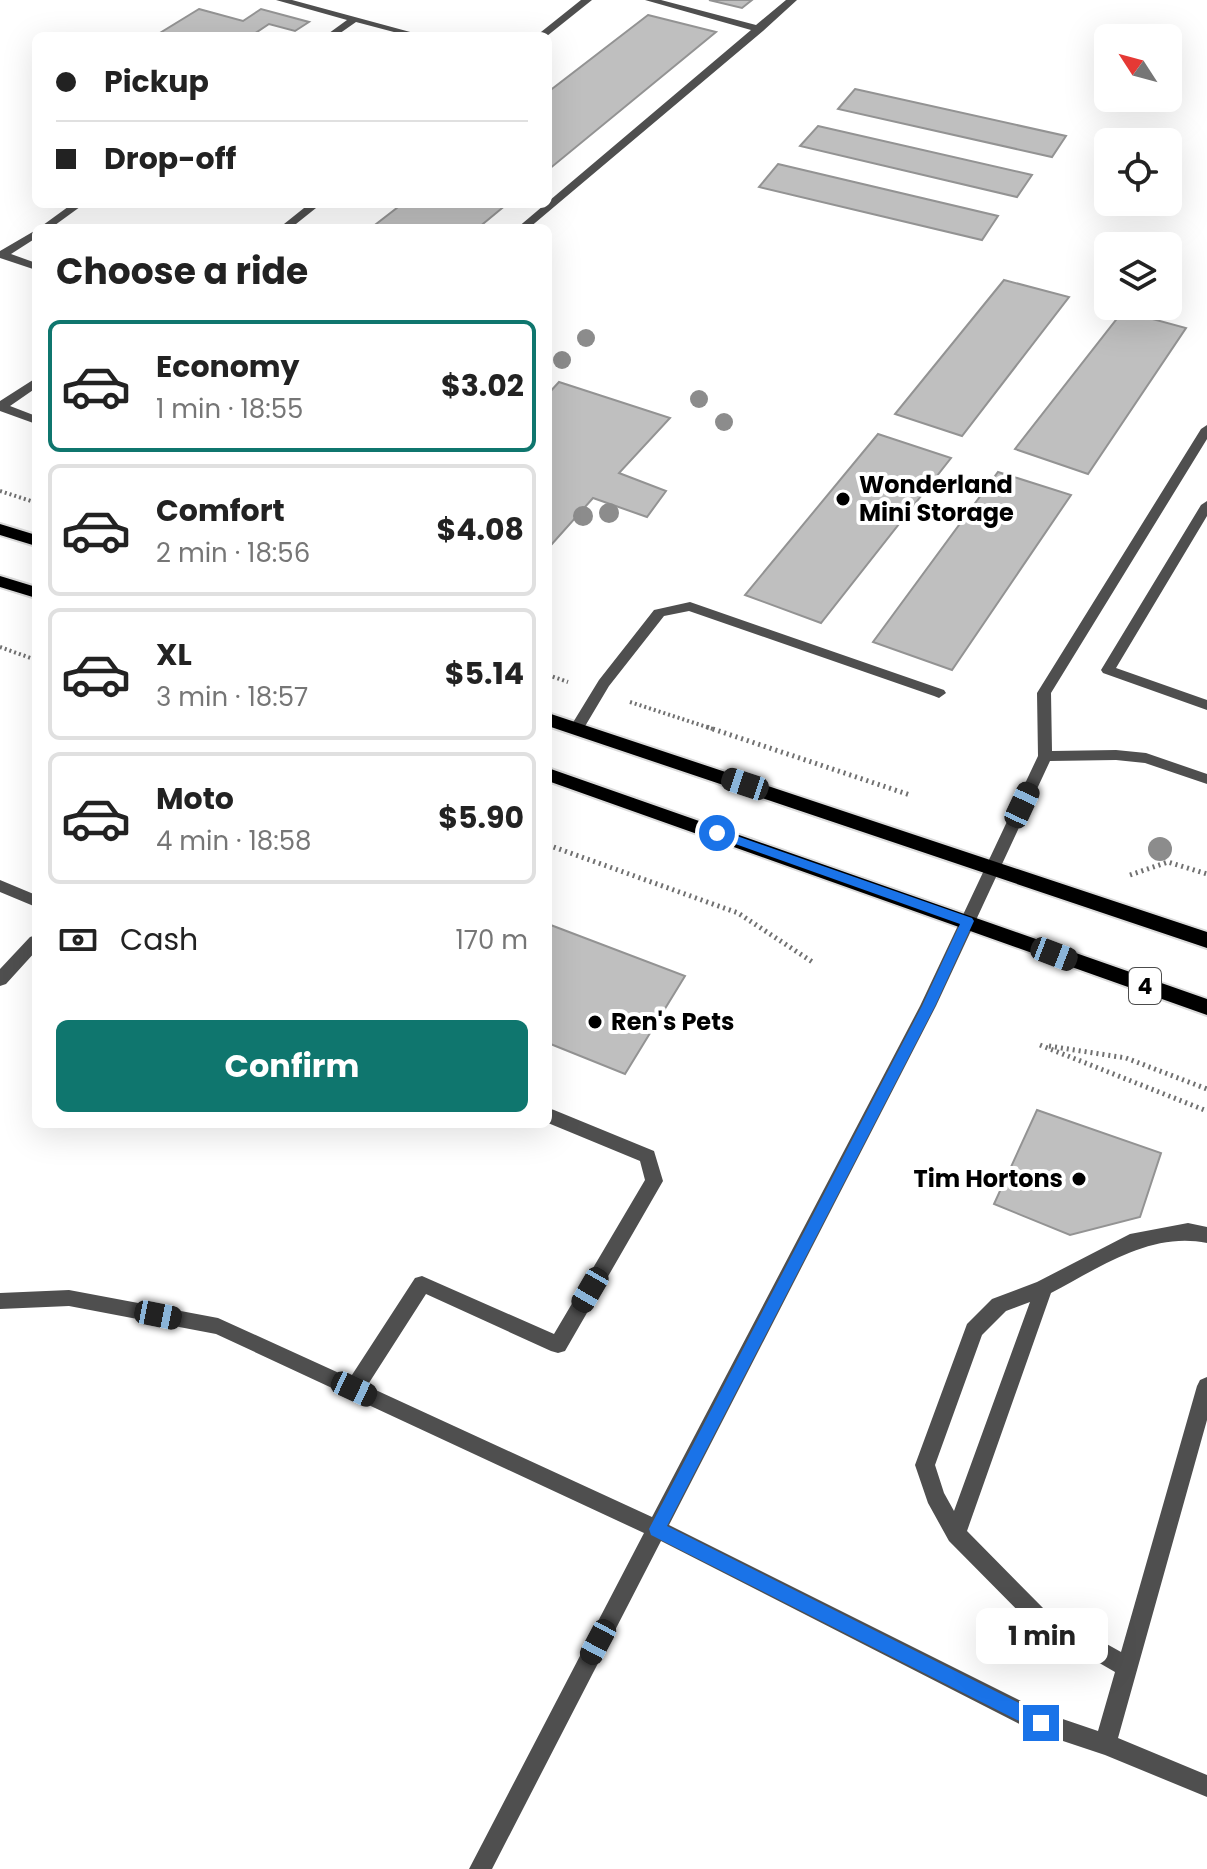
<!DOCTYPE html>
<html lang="en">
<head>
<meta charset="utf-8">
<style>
	:root { --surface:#fff; --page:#f2f2f2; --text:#222; --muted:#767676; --line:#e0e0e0; --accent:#0f766e }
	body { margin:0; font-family:Poppins,sans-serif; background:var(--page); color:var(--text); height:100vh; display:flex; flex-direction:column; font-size:30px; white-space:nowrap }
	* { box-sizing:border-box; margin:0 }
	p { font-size:26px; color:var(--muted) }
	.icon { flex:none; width:44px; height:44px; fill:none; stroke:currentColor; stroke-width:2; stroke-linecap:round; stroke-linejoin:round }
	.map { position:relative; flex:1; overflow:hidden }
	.sheet { position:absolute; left:32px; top:224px; width:520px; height:904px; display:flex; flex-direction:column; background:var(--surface); border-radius:12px; box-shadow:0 8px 32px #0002 }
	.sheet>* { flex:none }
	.hud { position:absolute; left:32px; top:32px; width:520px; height:176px; border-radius:12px; box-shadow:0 8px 32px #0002; display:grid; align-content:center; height:176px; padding:0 24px; background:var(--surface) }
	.needle { width:52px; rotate:306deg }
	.controls { position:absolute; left:1094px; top:24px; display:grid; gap:16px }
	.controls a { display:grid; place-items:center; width:88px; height:88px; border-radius:12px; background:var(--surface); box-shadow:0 8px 32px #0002; font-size:40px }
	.end { position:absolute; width:36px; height:36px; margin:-18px; border:10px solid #1a73e8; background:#fff; box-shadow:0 0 0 4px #fff }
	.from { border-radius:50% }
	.bubble { position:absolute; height:56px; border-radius:12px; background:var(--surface); box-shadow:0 8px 32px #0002; font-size:26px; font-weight:700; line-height:56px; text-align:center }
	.car { position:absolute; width:24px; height:48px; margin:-24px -12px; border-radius:10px; box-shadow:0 0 6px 2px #0007; background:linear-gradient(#222 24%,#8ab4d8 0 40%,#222 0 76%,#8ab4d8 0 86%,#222 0) }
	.hud b { display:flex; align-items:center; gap:28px; height:76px; font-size:30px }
	.hud b+b { border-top:2px solid var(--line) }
	.hud i { width:20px; height:20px; background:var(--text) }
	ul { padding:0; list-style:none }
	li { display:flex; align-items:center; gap:24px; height:132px; margin:0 16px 12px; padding:0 8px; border:4px solid var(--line); border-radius:12px }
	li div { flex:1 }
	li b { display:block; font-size:30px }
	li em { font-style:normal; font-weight:700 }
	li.current { border-color:var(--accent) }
	li>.icon { width:72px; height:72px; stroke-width:1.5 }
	h2 { padding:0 24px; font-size:36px; line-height:96px }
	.pay { display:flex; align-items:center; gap:20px; height:88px; padding:0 24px; font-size:30px }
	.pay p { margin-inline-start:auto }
	.cta { display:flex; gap:16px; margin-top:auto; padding:16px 24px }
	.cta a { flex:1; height:92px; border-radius:12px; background:var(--accent); color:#fff; font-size:32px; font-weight:700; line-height:92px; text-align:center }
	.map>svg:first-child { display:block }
</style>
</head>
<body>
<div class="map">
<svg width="1207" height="1869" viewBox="0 0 1207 1869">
	<rect width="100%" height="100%" fill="#fff"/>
	<path fill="#bfbfbf" stroke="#939393" stroke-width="2" d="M 709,0 L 752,0 L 742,8 Z
		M 199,9 L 243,21 L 261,9 L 309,22 L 295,31 L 269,24 L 251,36 L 155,36 Z
		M 648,15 L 716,32 L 548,170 L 548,92 Z
		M 855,89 L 1066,136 L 1052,157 L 838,109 Z
		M 818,126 L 1032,175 L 1017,197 L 800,146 Z
		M 778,164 L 998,216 L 982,240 L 759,187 Z
		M 402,204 L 507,204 L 478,228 L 371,228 Z
		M 1004,280 L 1069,297 L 962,436 L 895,414 Z
		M 1123,311 L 1186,328 L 1088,474 L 1015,449 Z
		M 559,382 L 670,418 L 619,473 L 666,491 L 647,517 L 593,498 L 552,544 L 548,542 L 548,394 Z
		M 878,434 L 951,458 L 821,623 L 745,595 Z
		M 998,472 L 1071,495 L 952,670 L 873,642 Z
		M 548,924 L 685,976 L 625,1074 L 548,1043 Z
		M 1037,1110 L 1161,1153 L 1140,1217 L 1070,1235 L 994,1204 Z"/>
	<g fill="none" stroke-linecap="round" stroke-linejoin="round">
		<g stroke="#dbdbdb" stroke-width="4">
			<path id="primary" d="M 0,524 L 36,535 L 36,546 L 0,535 Z
				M 0,576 L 36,587 L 36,598 L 0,587 Z
				M 548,713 L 1207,932 L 1207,948 L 548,726 Z
				M 548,768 L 1207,999 L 1207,1015 L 548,781 Z"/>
		</g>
		<path stroke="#717171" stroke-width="4" stroke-dasharray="2 3" stroke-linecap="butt" d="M 0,491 L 31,501
			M 0,647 L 36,660
			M 548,675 L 568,682
			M 630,702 L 713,729"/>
		<path stroke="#717171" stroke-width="5" stroke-dasharray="2 4" stroke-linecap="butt" d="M 707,727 L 910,795
			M 548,845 L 738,913 L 814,963
			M 1130,875 L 1168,862 L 1207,874
			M 1040,1045 L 1207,1111
			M 1049,1046 L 1126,1058 L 1207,1089"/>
		<path fill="#4f4f4f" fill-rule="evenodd" d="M 276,0 L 292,0 L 425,36 L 409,36 L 356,22 L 336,36 L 325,36 L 347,20 Z
			M 581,0 L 592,0 L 547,36 L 536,36 Z
			M 645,0 L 661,0 L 756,25 L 786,0 L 797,0 L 763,31 L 529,228 L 517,228 L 751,30 Z
			M 72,204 L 84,204 L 51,228 L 39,228 Z
			M 309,204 L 321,204 L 291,228 L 279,228 Z
			M 36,230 L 36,238 L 11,254 L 36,263 L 36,270 L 0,258 L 0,251 Z
			M 36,378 L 36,388 L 10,406 L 36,416 L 36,424 L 0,411 L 0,401 Z
			M 1207,425 L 1207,439 L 1051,693 L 1052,751 L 1116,750 L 1146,753 L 1207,774 L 1207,784 L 1145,763 L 1116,760 L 1050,761 L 936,1006 L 669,1525 L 1045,1713 L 1098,1731 L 1115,1672 L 1030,1623 L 949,1541 L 928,1503 L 915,1465 L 967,1324 L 992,1299 L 1037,1282 L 1130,1234 L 1188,1223 L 1207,1227 L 1207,1243 C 1151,1231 1099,1268 1051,1293 L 967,1531 L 1044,1609 L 1121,1652 L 1197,1386 L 1200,1380 L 1207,1377 L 1207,1420 L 1118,1738 L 1207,1775 L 1207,1797 L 1105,1755 L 1033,1731 L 661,1541 L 492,1869 L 469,1869 L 644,1533 L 216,1334 L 69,1306 L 0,1309 L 0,1293 L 69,1290 L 218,1318 L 350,1378 L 415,1278 L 422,1276 L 554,1334 L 645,1180 L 640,1161 L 548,1123 L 548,1108 L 554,1110 L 654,1151 L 663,1181 L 565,1351 L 558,1353 L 551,1351 L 426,1294 L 367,1386 L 652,1517 L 920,1006 L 1038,756 L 1037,693 L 1201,429 ZM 1030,1302 L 954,1511 L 944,1493 L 935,1465 L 982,1335 L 1006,1311 Z
			M 1207,501 L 1207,516 L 1116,668 L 1207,700 L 1207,710 L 1103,673 L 1101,670 L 1201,505 Z
			M 690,602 L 944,690 L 946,693 L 939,698 L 934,696 L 689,611 L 664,616 L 609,686 L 581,733 L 571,733 L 569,729 L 599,680 L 654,610 Z
			M 0,880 L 36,895 L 36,907 L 0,892 Z
			M 36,935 L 36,951 L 6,984 L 0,986 L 0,969 L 30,937 Z"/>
		<use href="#primary" fill="#000" fill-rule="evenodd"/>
	</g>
	<g fill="#8c8c8c">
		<circle cx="586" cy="338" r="9"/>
		<circle cx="562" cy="360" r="9"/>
		<circle cx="699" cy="399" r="9"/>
		<circle cx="724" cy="422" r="9"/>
		<circle cx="609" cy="513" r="10"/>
		<circle cx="583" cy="516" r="10"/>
		<circle cx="1160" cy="849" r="12"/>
	</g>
	<path fill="#1a73e8" d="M 717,829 L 972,918 L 974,921 L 935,1006 L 667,1526 L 1047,1717 L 1049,1723 L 1047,1729 L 1041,1732 L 651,1535 L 649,1529 L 922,1006 L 960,924 L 713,836 L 711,833 Z"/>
	<g fill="#000" stroke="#fff" stroke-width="3">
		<circle cx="843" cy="499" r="8"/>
		<circle cx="595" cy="1022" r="8"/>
		<circle cx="1079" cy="1179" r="8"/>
	</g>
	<g text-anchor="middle" stroke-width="8" stroke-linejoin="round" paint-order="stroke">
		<rect fill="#fff" stroke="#4c4c4c" stroke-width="2" x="1129" y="968" width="32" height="36" rx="6"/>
		<g font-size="22" font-weight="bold" fill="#000">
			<text x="1145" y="994">4</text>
		</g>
		<g font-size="24" font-weight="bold" fill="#000" stroke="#fff" text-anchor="start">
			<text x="859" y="493">Wonderland<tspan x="859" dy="28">Mini Storage</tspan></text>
			<text x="611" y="1030">Ren's Pets</text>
			<text x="1063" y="1187" text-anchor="end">Tim Hortons</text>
		</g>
	</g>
</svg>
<div class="controls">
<a><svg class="needle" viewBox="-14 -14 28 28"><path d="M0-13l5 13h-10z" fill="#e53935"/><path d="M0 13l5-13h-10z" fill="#767676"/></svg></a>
<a><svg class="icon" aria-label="locate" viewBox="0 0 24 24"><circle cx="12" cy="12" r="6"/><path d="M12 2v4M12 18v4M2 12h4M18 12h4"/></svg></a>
<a><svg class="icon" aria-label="layers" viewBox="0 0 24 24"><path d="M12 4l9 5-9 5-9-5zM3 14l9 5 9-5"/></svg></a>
</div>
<i class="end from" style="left:717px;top:833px"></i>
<i class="end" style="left:1041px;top:1723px"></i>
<div class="bubble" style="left:976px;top:1608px;width:132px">1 min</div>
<i class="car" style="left:745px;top:784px;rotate:288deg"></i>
<i class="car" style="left:1022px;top:805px;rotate:25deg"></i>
<i class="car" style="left:1054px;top:954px;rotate:111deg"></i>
<i class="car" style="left:590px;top:1290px;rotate:210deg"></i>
<i class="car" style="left:158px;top:1315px;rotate:101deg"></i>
<i class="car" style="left:354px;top:1389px;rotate:115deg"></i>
<i class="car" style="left:598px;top:1642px;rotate:208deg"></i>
<div class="hud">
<b><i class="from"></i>Pickup</b>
<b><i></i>Drop-off</b>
</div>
<section class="sheet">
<h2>Choose a ride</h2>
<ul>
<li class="current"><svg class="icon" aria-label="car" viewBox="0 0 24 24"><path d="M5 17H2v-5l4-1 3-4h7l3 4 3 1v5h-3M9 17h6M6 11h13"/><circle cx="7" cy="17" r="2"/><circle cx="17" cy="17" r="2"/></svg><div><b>Economy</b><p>1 min · 18:55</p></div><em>$3.02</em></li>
<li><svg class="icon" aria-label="car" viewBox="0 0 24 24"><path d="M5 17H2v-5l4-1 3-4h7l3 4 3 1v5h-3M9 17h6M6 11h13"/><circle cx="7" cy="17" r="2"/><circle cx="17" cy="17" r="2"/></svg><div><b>Comfort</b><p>2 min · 18:56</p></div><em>$4.08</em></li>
<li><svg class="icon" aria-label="car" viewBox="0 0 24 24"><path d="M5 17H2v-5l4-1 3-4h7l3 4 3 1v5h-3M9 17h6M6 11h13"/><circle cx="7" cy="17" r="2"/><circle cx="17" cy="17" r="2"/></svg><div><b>XL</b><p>3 min · 18:57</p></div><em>$5.14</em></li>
<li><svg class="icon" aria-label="car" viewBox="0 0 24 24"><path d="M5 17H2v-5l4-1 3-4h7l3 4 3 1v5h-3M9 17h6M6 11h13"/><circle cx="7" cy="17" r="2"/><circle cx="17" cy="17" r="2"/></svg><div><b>Moto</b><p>4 min · 18:58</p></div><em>$5.90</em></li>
</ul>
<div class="pay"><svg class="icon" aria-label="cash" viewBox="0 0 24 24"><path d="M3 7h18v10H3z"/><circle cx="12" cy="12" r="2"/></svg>Cash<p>170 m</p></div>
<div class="cta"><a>Confirm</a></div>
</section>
</div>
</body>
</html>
